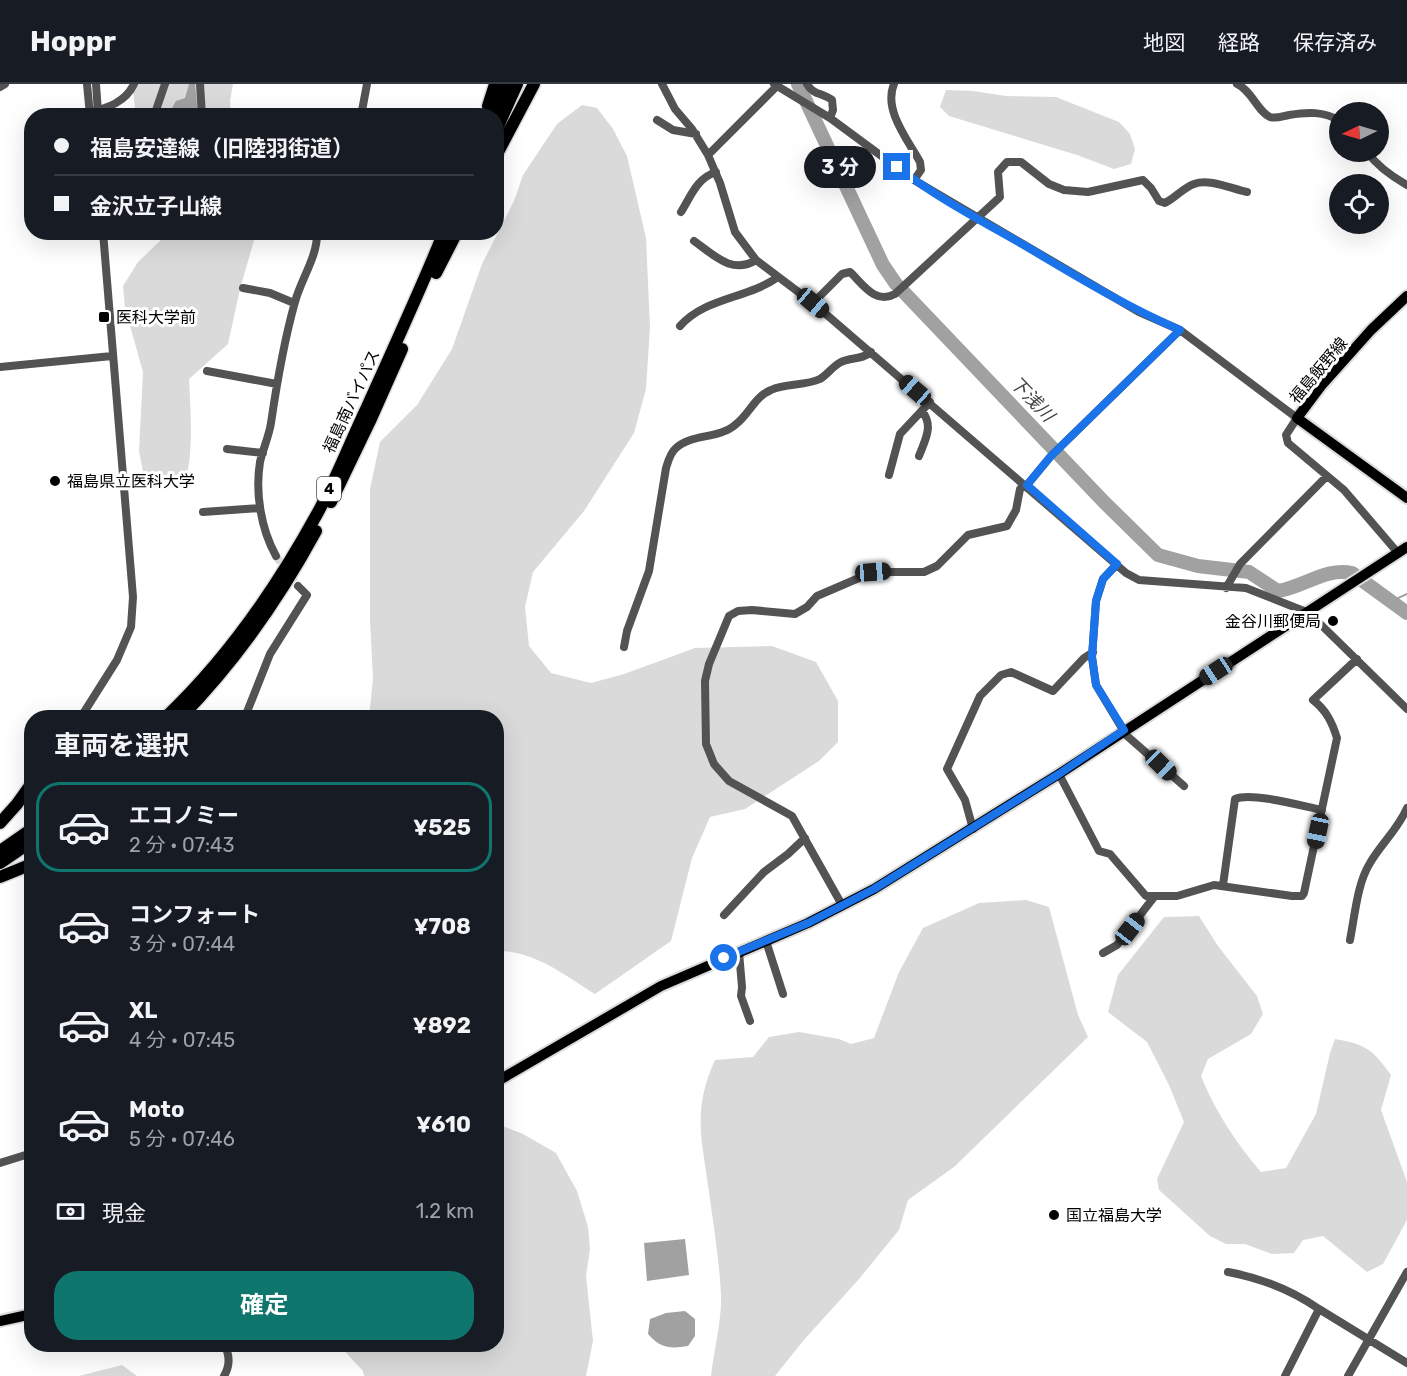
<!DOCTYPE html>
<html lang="ja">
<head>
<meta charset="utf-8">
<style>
	:root { --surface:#171b24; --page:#20242c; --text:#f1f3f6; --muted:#9ea1a6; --line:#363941; --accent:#0f766e }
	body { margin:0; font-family:Rubik,"Noto Sans JP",sans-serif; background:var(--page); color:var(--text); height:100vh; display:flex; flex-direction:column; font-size:22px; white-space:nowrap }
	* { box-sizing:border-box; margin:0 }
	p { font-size:20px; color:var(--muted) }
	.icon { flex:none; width:33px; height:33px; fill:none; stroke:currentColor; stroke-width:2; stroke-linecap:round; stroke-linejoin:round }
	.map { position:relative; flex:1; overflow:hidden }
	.panel { position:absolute; left:24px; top:626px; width:480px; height:642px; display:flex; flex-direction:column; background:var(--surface); border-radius:24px; box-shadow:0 6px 24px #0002 }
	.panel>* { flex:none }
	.banner { position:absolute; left:24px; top:24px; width:480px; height:132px; border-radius:24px; box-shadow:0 6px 24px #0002; display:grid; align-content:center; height:132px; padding:0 30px; background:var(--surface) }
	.needle { width:39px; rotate:265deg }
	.buttons { position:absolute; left:1329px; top:18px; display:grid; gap:12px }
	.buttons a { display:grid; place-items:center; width:60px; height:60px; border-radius:50%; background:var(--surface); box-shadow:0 6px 24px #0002; font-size:30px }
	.end { position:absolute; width:27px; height:27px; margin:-14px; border:8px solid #1a73e8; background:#fff; box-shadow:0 0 0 3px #fff }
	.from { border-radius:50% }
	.bubble { position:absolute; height:42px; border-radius:21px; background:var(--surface); box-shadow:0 6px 24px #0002; font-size:20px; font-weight:700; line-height:42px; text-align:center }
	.car { position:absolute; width:18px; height:36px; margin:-18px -9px; border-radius:8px; box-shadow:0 0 4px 2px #0007; background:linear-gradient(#222 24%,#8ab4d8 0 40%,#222 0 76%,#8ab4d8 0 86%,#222 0) }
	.banner b { display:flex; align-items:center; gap:21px; height:57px; font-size:22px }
	.banner b+b { border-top:2px solid var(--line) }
	.banner i { width:15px; height:15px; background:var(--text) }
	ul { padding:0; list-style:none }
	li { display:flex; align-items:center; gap:18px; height:90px; margin:0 12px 9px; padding:0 18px; border:3px solid transparent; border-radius:24px }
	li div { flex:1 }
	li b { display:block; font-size:22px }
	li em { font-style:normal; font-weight:700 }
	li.active { border-color:var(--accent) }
	li>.icon { width:54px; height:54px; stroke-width:1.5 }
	h2 { padding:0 30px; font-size:27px; line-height:72px }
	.pay { display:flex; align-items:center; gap:15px; height:66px; padding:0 30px; font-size:22px }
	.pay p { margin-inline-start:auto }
	.cta { display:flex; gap:12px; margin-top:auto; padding:12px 30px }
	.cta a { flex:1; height:69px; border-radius:24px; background:var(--accent); color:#fff; font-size:24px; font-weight:700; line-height:69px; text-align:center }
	header { display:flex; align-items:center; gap:36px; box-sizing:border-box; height:84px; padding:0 30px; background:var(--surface); border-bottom:2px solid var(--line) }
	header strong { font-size:28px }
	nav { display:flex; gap:33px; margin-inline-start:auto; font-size:21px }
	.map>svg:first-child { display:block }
</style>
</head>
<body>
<header>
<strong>Hoppr</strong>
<nav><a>地図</a><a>経路</a><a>保存済み</a></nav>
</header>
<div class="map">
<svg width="1407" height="1292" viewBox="0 0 1407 1292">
	<rect width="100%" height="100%" fill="#fff"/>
	<path fill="#dadada" d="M 132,0 L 233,0 L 230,17 L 231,31 L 136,31 Z
		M 946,6 L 973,7 L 1006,12 L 1056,13 L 1119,38 L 1130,50 L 1135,65 L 1131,80 L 1114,85 L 1077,71 L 949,32 L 940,23 Z
		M 582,21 L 597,24 L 613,45 L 627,72 L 646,154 L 650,243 L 646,305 L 634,349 L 584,427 L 533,488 L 525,523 L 529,562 L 551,589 L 591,599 L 624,590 L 695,564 L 772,562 L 816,578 L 838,617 L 838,658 L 819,677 L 745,725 L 710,733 L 692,774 L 671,857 L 595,910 C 566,892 533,866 497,867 L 496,633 L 369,633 L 373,595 L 370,536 L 370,405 L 380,358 L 417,321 L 452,265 L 482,180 L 514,117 L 523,91 L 557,40 Z
		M 176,148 L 253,149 L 255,153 L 240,205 L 228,260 L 189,295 C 190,315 195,384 183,397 C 177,403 168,404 161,407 L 145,398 L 139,367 L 143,288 L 125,224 L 123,202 L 138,178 L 164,153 Z
		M 1026,816 L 1049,823 L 1078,931 L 1088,953 L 954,1083 L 908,1116 L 899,1146 L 859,1195 L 803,1257 L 775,1292 L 711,1292 C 714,1266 722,1236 721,1210 C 719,1174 713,1137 708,1101 C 701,1051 693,1025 715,976 L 753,973 L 769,953 L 799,948 L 839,955 L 851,960 L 874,954 L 899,888 L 923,844 L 979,819 Z
		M 1199,832 L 1218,862 L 1257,912 L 1263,930 L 1251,950 L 1208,975 L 1201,992 C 1215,1027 1236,1059 1261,1088 L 1286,1084 L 1316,1030 L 1330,969 L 1335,955 C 1366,960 1373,966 1391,991 L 1381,1026 L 1407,1098 L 1407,1136 L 1383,1180 L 1367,1188 L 1323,1152 L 1303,1156 L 1294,1169 L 1272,1170 L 1245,1160 L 1226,1160 L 1210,1152 L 1159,1106 L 1157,1095 L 1184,1038 L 1169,1001 L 1147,958 L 1108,928 L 1118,891 L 1164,833 Z
		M 500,1041 L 523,1050 L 556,1069 L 577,1107 L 588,1143 L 590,1165 L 586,1192 L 593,1257 L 586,1292 L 364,1292 L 363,1287 L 338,1260 L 496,1260 L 496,1043 Z
		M 122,1281 L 137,1292 L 79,1292 Z"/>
	<path fill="#a1a1a1" d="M 189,0 L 195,0 L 198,31 L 168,31 L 176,17 L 185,14 Z
		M 685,1155 L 689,1191 L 647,1197 L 644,1159 Z
		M 685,1227 L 695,1235 L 695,1252 L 688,1262 C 670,1265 660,1264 648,1250 L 650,1235 L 666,1229 Z"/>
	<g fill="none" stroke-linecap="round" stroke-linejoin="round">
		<path stroke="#a1a1a1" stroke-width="2" d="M 1392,517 L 1407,510"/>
		<path stroke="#a1a1a1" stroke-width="14" d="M 798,0 L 883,181 L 896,200 L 1104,418 L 1158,471 L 1198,482 L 1249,488 L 1278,507 C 1304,503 1326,483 1352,489 L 1407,529"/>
		<path stroke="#d9d9d9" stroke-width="8" stroke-dasharray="8 4" stroke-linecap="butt" d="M 276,472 L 298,502"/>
		<g stroke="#dbdbdb" stroke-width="14">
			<path id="major" d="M 1407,212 L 1371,246 L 1321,302 L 1297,334 L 1407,414
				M 496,998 L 661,902 L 808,839 L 874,805 L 1059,690 L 1407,463
				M 0,1237 L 32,1230"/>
		</g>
		<g stroke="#dbdbdb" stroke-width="15">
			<path id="highway" d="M 488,22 L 495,0
				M 492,32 L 505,0
				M 496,47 L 517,0
				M 496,72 L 534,0
				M 436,189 L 457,148
				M 331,418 L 370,337 L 402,265
				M 166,633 C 227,575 277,503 317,430 C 336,396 350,358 367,323 C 393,265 420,207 444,148
				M 181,633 C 235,578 279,515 316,447
				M 0,739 L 17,720 L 32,699
				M 0,767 L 32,745
				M 0,779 L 32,757
				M 0,793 L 32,780"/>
		</g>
		<path stroke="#535353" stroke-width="8" d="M 87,0 L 90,31
			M 96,0 L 98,29
			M 200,0 L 202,32
			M 662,0 L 675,25 L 692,45 L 708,71 L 720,99 L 735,148 L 756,176 L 813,219 L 1126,489 L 1139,496 L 1246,504 L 1309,529 L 1407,625
			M 774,0 L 830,34 L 914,96 L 1139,228 L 1180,246 L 1297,334 L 1286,351 L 1288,359 L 1344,406 L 1398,469
			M 807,0 C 813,11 823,9 832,16 L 833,26 L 830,34
			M 894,0 C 883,26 908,56 920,78 L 921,86 L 914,96
			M 1237,0 C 1252,7 1258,28 1270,33 C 1276,35 1283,32 1289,31 C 1307,28 1324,27 1340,37
			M 0,3 L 5,0
			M 90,27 C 108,25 126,17 134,0
			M 154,32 L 165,0
			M 361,32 L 367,0
			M 657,36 L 673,46 L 696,50
			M 1367,68 C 1378,83 1391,92 1407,101
			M 708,71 L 777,2
			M 681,128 C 691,112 697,94 716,88
			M 694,157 C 714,171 732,191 756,176
			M 243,204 L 270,209 L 294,219
			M 813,219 L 842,190 L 850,188 C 862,199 875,221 895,210 L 1000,113 L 998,88 L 1007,78 L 1021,78 L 1049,100 L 1064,106 L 1088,108 L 1143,96 L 1151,104 L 1159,117 L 1165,119 C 1175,114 1183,104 1194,100 C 1209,94 1232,105 1247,108
			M 680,242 C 706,213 747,215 778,193
			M 0,283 L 112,272
			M 207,287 L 277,300
			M 227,365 L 263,369
			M 919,372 C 925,356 934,342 922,327
			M 889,391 L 900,350 L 930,318
			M 203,428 L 260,424
			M 276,472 C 261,445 255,409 260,378 C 263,365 269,352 271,339 C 277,298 284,257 295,218 C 301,195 318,172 317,148
			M 1117,480 L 1103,495 L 1096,517 L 1092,573 L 1096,601 L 1126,651 L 1184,702
			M 1226,504 L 1240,480 L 1327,392
			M 624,563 L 627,547 L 649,487 L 666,384 C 668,378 670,369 676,364 C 690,350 719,355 735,341 C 749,331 754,313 771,306 C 786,299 805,302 820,295 C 828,290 833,282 841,278 C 852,273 862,276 871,268
			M 81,633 L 117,576 L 131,543 L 133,513 L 103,148
			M 245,633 L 270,570 L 307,511 L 298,502
			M 1059,690 L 1099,767 L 1110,770 L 1146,812 L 1177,812 L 1214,801 L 1292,812 L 1302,812 L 1304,809 L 1337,654 C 1332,638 1326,626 1313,616 L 1357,575
			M 973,745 L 965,716 L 947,685 L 980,612 L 1001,591 L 1011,588 L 1053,607 L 1084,574 L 1093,568
			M 1223,801 L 1235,715 C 1252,708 1302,722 1322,726
			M 842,821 L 792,732 L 729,697 L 714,680 L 706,660 L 705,597 L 709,580 L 729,532 L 738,527 L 752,526 L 795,530 L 807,523 L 817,512 L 873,488 L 924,488 L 937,482 L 968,451 L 1007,442 L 1016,426 L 1020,405 L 1027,401 L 1051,372 L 1180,246
			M 724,831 L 764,788 L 788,770 L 805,754
			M 1350,856 C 1355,831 1357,800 1370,779 C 1381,760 1398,745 1407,724
			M 766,857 L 783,910
			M 739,868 L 742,903 L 741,912 L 750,937
			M 1103,869 L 1117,861 L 1154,813
			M 0,1079 L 32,1069
			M 1228,1188 C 1261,1194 1291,1206 1319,1225
			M 224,1292 C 230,1282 230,1271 224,1260
			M 1285,1292 L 1319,1225 L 1407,1279
			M 1348,1292 L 1407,1188"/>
		<use href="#major" stroke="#000" stroke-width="10"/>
		<use href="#highway" stroke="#000" stroke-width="12"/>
	</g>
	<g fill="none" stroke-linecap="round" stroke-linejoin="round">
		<path stroke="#1a73e8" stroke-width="8" d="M 724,874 L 808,839 L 874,805 L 1059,690 L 1124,646 L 1096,601 L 1092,573 L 1096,517 L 1103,495 L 1117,480 L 1027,401 L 1051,372 L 1180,246 C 1125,222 1074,191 1022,160 C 980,136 936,113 897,83"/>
	</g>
	<g fill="#000" stroke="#fff" stroke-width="2">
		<rect x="98" y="227" width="12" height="12" rx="3"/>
		<circle cx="55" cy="397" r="6"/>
		<circle cx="1333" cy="537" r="6"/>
		<circle cx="1054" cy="1131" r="6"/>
	</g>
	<g text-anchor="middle" stroke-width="6" stroke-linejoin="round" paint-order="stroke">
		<rect fill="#fff" stroke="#4c4c4c" stroke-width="1.5" x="317" y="393" width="24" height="24" rx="4.5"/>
		<g font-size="15" font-weight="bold" fill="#000">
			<text x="329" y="410">4</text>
		</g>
		<g font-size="16" fill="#000" stroke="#fff" text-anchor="start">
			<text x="116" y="239">医科大学前</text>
			<text x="67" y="403">福島県立医科大学</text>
			<text x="1321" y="543" text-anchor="end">金谷川郵便局</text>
			<text x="1066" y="1137">国立福島大学</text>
		</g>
		<g font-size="16" fill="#000" stroke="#fff">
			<text transform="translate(1318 286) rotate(-50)" y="6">福島飯野線</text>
			<text transform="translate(351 317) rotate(-65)" y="6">福島南バイパス</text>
		</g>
		<g font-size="18" font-style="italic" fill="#424242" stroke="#fff">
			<text transform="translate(1032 315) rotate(46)" y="6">下浅川</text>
		</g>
	</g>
</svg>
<div class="buttons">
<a><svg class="needle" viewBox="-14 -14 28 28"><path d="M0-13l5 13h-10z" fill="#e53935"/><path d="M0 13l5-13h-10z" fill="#9ea1a6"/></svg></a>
<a><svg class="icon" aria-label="locate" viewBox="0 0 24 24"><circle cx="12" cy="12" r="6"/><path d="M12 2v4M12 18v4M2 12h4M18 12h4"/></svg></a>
</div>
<i class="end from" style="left:724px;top:874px"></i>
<i class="end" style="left:897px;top:83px"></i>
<div class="bubble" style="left:804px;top:62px;width:72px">3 分</div>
<i class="car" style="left:813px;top:219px;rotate:130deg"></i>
<i class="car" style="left:915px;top:306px;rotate:311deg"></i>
<i class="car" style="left:873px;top:488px;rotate:86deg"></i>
<i class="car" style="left:1216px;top:587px;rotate:237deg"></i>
<i class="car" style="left:1161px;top:681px;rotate:134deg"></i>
<i class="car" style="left:1318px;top:747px;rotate:192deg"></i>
<i class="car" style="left:1130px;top:845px;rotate:38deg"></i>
<div class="banner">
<b><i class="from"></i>福島安達線（旧陸羽街道）</b>
<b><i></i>金沢立子山線</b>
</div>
<section class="panel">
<h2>車両を選択</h2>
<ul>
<li class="active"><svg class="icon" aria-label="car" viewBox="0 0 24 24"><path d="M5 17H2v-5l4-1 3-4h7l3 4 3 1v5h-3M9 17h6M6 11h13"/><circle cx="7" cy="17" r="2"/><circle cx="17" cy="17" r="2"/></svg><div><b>エコノミー</b><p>2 分 · 07:43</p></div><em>¥525</em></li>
<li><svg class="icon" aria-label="car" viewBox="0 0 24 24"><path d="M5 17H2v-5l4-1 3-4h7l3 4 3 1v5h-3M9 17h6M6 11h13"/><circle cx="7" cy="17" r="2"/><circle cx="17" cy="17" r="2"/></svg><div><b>コンフォート</b><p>3 分 · 07:44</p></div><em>¥708</em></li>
<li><svg class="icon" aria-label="car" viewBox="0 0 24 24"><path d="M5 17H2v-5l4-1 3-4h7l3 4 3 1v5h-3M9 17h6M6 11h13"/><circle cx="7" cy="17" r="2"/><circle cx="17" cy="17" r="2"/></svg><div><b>XL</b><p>4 分 · 07:45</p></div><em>¥892</em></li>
<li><svg class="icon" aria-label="car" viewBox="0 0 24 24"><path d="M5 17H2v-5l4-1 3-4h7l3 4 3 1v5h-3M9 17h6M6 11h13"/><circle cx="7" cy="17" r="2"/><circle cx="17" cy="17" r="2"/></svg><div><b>Moto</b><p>5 分 · 07:46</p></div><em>¥610</em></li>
</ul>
<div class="pay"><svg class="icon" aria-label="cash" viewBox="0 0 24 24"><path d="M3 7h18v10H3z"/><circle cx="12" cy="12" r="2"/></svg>現金<p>1.2 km</p></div>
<div class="cta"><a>確定</a></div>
</section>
</div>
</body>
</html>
